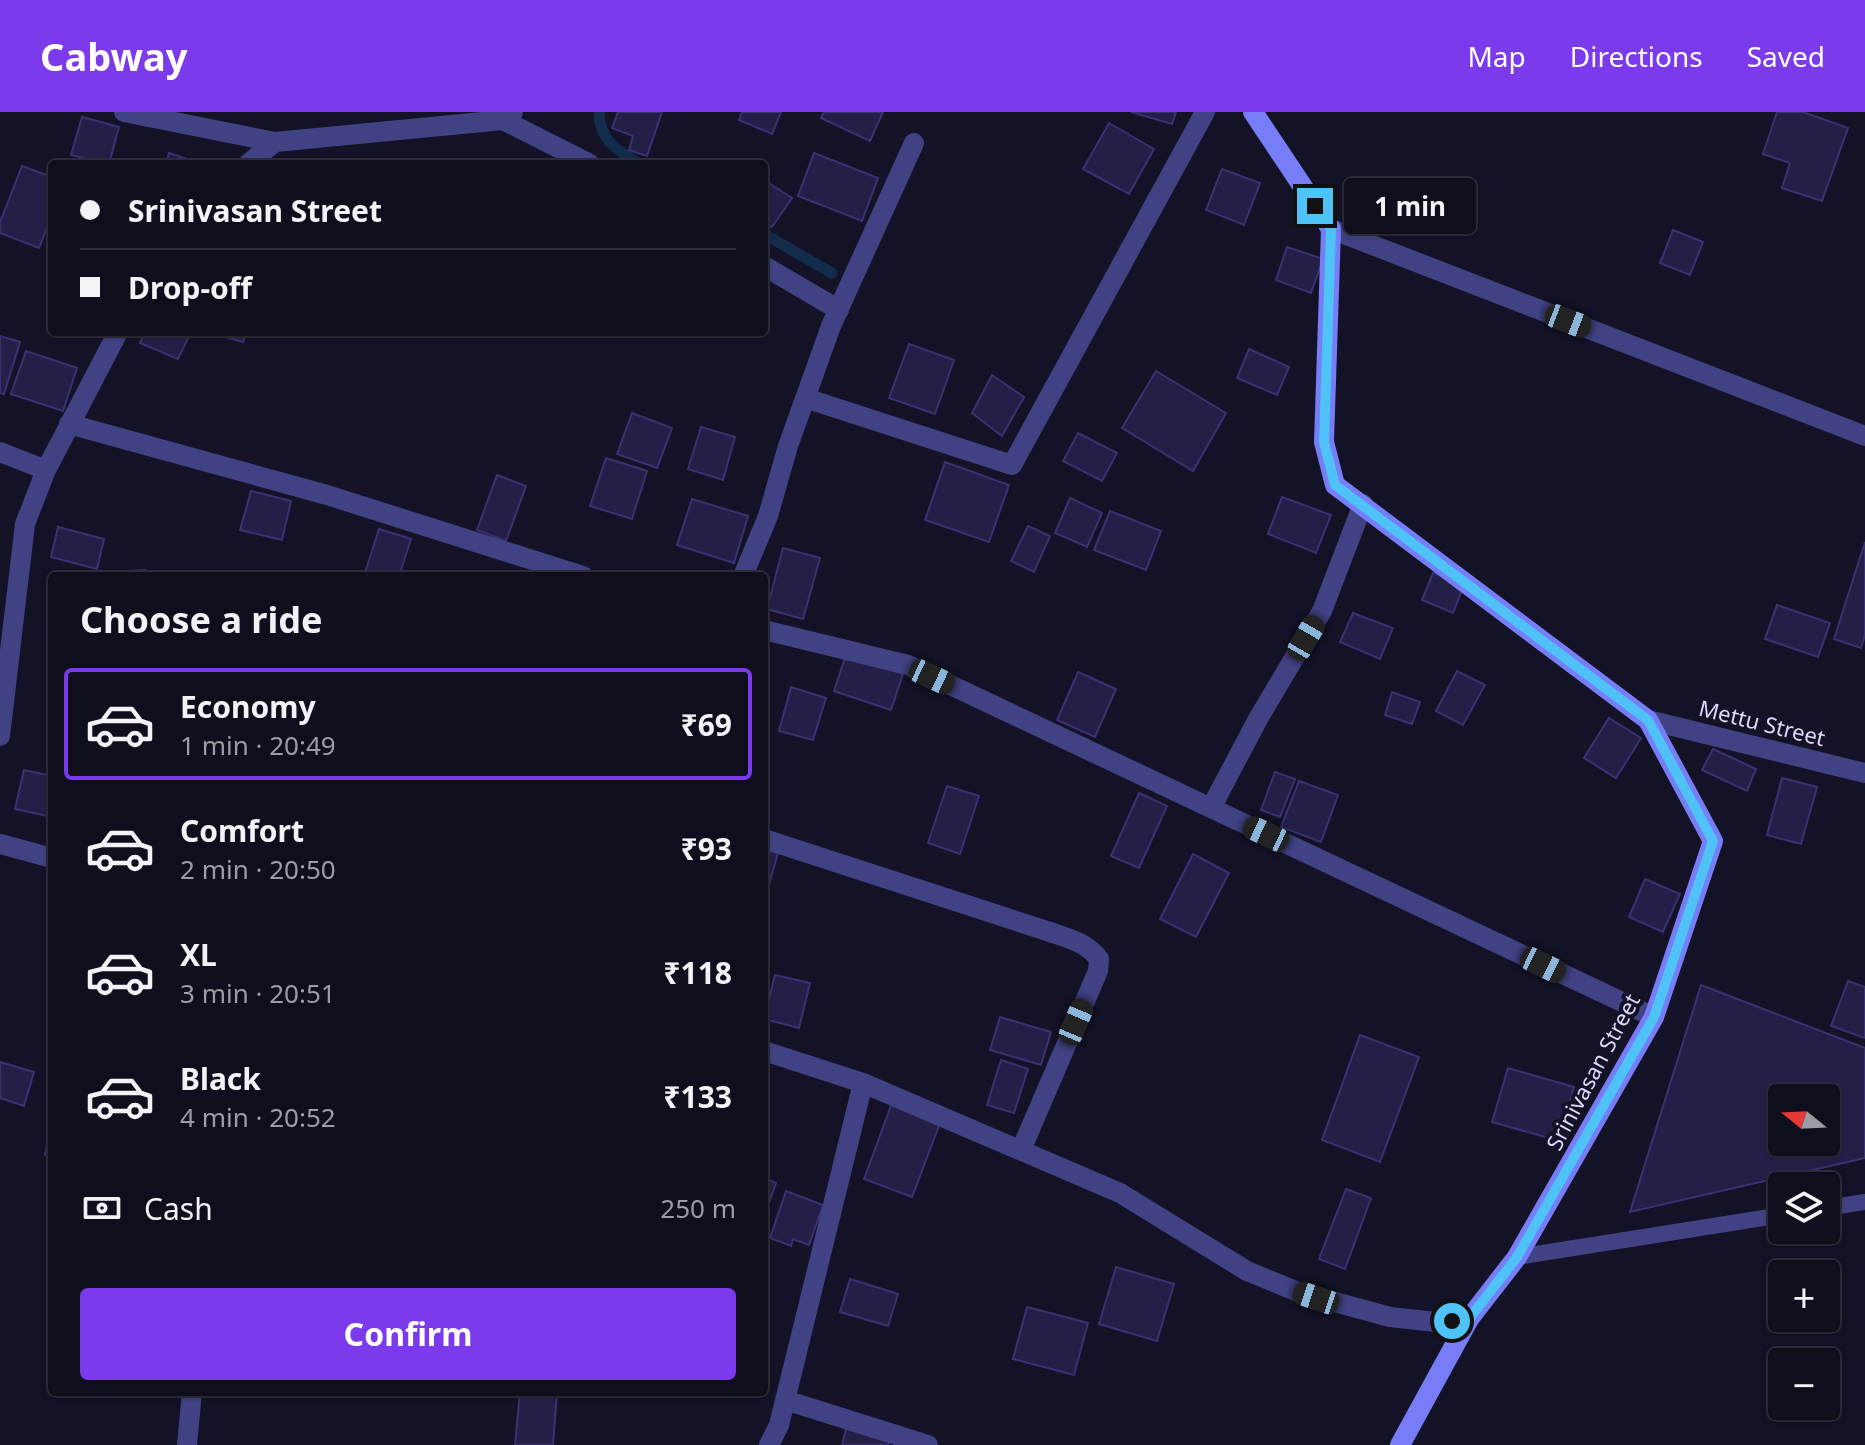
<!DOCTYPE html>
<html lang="en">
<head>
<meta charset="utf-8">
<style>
	:root { --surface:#0f0e1d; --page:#181726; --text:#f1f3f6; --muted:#9b9ca4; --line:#2f2e3b; --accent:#7c3aed }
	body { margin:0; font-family:"Noto Sans",sans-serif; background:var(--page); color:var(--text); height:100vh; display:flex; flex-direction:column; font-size:30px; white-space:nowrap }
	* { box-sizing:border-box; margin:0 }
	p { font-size:26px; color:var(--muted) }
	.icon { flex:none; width:44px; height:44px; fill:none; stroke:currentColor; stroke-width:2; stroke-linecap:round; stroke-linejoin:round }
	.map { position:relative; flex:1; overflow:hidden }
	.drawer { position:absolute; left:48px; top:460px; width:720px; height:824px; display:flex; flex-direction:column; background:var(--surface); border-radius:8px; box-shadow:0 2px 6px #0004,0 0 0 2px var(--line) }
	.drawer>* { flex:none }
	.hud { position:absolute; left:48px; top:48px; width:720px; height:176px; border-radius:8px; box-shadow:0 2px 6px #0004,0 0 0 2px var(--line); display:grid; align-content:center; height:176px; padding:0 32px; background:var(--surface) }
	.needle { width:52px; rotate:288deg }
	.tools { position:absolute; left:1768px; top:972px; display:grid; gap:16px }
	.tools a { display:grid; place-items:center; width:72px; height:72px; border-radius:8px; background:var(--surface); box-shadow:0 2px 6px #0004,0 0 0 2px var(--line); font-size:40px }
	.end { position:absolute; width:36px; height:36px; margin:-18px; border:10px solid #4fc3f7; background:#111; box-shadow:0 0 0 4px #111 }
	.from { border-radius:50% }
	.bubble { position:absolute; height:56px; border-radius:8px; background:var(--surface); box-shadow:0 2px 6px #0004,0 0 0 2px var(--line); font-size:26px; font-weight:700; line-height:56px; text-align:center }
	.car { position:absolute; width:24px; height:48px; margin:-24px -12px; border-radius:10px; box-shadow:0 0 6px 2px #0007; background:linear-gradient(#222 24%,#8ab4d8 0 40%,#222 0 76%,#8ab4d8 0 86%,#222 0) }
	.hud b { display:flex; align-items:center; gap:28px; height:76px; font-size:30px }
	.hud b+b { border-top:2px solid var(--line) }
	.hud i { width:20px; height:20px; background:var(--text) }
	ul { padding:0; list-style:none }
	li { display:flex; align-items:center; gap:24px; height:112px; margin:0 16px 12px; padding:0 16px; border:4px solid transparent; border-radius:8px }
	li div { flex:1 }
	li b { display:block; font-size:30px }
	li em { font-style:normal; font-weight:700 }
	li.current { border-color:var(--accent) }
	li>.icon { width:72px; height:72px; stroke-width:1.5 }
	h2 { padding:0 32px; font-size:36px; line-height:96px }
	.pay { display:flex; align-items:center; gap:20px; height:88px; padding:0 32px; font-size:30px }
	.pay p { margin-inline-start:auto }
	.primary-button { display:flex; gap:16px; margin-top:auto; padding:16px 32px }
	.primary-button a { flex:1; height:92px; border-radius:8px; background:var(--accent); color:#fff; font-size:32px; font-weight:700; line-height:92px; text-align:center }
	header { display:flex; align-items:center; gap:48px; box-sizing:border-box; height:112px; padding:0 40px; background:var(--accent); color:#fff }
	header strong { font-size:38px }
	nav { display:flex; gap:44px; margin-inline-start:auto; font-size:28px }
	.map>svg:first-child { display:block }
</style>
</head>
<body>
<header>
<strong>Cabway</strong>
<nav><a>Map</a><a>Directions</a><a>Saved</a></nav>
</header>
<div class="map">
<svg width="1865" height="1333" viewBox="0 0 1865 1333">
	<rect width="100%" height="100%" fill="#141227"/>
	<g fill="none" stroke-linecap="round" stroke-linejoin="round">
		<path stroke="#122c4b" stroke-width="11" d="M 599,0 C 599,28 618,39 640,52
			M 764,122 L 832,161"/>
	</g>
	<path fill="#241f47" stroke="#3a3272" stroke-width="2" fill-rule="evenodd" d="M 618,0 L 662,0 L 647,44 L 629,38 L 633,24 L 612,16 Z
		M 742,0 L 781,0 L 772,22 L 739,8 Z
		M 824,0 L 883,0 L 870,29 L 821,6 Z
		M 1131,0 L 1176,0 L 1172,12 Z
		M 1777,0 L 1803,0 L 1848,16 L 1822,89 L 1782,76 L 1790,51 L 1763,42 Z
		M 82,5 L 119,15 L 109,52 L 71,43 Z
		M 1109,11 L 1154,37 L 1129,82 L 1083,57 Z
		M 169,41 L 199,51 L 199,52 L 166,52 Z
		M 814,41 L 878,66 L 862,109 L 798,84 Z
		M 22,54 L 52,65 L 52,103 L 39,136 L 0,121 L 0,110 Z
		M 1222,57 L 1260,71 L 1244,113 L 1206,98 Z
		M 764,68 L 792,86 L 772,115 L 764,110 Z
		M 1673,118 L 1703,130 L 1690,163 L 1660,151 Z
		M 1287,135 L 1323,147 L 1311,181 L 1276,168 Z
		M 145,220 L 191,220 L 178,247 L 140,231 Z
		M 220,220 L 246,220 L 243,230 L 219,223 Z
		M 0,224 L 20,230 L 4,282 L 0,281 Z
		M 909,232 L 954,248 L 935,302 L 889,286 Z
		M 1249,237 L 1289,255 L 1277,283 L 1237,266 Z
		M 26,239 L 77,256 L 63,299 L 11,282 Z
		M 1156,259 L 1226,301 L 1193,359 L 1122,316 Z
		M 992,263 L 1024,285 L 1002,324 L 972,301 Z
		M 632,301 L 672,316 L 657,356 L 617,342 Z
		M 701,315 L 735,325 L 723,368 L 688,357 Z
		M 1078,321 L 1117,341 L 1102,369 L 1063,349 Z
		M 606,346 L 647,359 L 632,407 L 590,394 Z
		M 945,350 L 1009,373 L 989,430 L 925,408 Z
		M 497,363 L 526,374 L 506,429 L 477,418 Z
		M 251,379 L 291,389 L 282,428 L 240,418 Z
		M 1282,385 L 1331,403 L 1316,441 L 1268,422 Z
		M 1070,386 L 1102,401 L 1087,435 L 1055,421 Z
		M 692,387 L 748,404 L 734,451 L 677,433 Z
		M 1110,399 L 1161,419 L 1146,458 L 1094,438 Z
		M 1028,414 L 1050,424 L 1034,460 L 1011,449 Z
		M 58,415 L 104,427 L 97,457 L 51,445 Z
		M 379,417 L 411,427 L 399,464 L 364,464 Z
		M 1865,430 L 1865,523 L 1861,536 L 1834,527 Z
		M 783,436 L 820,446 L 803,507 L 767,497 Z
		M 145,458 L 145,464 L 108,464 L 108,460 Z
		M 1433,461 L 1464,473 L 1453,501 L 1422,488 Z
		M 1777,493 L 1830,511 L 1818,545 L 1765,527 Z
		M 1353,501 L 1393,516 L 1380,547 L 1340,530 Z
		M 846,543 L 903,562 L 891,598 L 834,579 Z
		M 1457,559 L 1485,573 L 1463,613 L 1436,599 Z
		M 1078,560 L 1116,577 L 1095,625 L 1057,608 Z
		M 791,575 L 826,586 L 813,628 L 779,619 Z
		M 1392,580 L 1420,590 L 1412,612 L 1385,603 Z
		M 1609,606 L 1641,626 L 1616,666 L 1584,646 Z
		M 1713,637 L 1756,657 L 1747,679 L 1702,658 Z
		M 24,658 L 52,664 L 52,705 L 15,697 Z
		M 1275,660 L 1295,667 L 1280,705 L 1261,698 Z
		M 1782,666 L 1817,675 L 1801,732 L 1767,723 Z
		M 1299,669 L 1338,683 L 1321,730 L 1281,715 Z
		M 947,674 L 979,684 L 960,742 L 928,731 Z
		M 1139,681 L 1167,694 L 1139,756 L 1111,744 Z
		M 764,737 L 778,741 L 768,776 L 764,775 Z
		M 1193,742 L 1229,761 L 1196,825 L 1160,807 Z
		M 1645,767 L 1680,782 L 1663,820 L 1629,805 Z
		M 775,863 L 810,871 L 799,916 L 764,907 Z
		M 1848,869 L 1865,875 L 1865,926 L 1831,914 Z
		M 1701,873 L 1865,936 L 1865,1046 L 1630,1100 ZM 1782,986 L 1826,986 L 1826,1030 L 1782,1030 Z
		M 1000,905 L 1051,920 L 1041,953 L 990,938 Z
		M 1360,923 L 1419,945 L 1380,1050 L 1322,1028 Z
		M 1001,948 L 1028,957 L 1014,1001 L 987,993 Z
		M 0,950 L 34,960 L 24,994 L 0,986 Z
		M 1508,956 L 1574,975 L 1559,1029 L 1492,1010 Z
		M 893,988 L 942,1006 L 912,1085 L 864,1067 Z
		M 52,1002 L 52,1045 L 45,1043 Z
		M 764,1066 L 776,1071 L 764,1105 Z
		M 1346,1077 L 1371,1086 L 1345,1157 L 1319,1147 Z
		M 786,1079 L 823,1093 L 809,1133 L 793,1127 L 791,1134 L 770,1126 Z
		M 1116,1155 L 1174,1172 L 1157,1229 L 1099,1212 Z
		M 850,1167 L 898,1182 L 888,1214 L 840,1200 Z
		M 1027,1195 L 1088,1211 L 1074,1263 L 1013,1247 Z
		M 520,1280 L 557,1280 L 553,1333 L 515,1333 Z
		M 847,1313 L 890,1323 L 888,1333 L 842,1333 Z"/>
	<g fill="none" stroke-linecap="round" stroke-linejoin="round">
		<path stroke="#404283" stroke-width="16" d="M 1826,1096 L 1865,1090
			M 1517,1145 L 1782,1103"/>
		<path stroke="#404283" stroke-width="20" d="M 124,0 L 275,30 L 248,52
			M 503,8 L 590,52
			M 275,30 L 503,8 L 513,0
			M 1331,117 L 1865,324
			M 764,154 L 839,198
			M 805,286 L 1012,353 L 1205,0
			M 69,312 L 327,383 L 583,464
			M 0,340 L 46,358 L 118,220
			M 743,464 L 768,404 L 788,334 L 831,214 L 914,31
			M 764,518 L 908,553 L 1211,696 L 1258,607 L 1322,499 L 1363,392
			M 1648,608 L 1865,661
			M 0,624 L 25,412 L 46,358
			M 1211,696 L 1654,905
			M 764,727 L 1047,819 C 1067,826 1087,830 1099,847 L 1098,859 L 1021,1038
			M 0,732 L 52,746
			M 764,939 L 863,971 L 779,1313 L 769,1333
			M 863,971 L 1120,1081 L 1247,1159 L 1298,1180 L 1390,1205 L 1436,1210 L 1469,1207
			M 785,1288 L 928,1333
			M 187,1333 L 192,1280"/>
		<path stroke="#777df7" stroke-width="20" d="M 1253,0 L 1331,117 L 1324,330 L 1335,373 L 1648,608 L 1713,729 L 1654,905 L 1517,1145 L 1469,1207 L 1400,1333"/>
	</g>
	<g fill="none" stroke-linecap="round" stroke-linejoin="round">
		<path stroke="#4fc3f7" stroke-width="10" d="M 1315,94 L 1331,117 L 1324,330 L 1335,373 L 1648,608 L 1713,729 L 1654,905 L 1517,1145 L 1469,1207 L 1452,1209"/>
	</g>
	<g text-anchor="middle" stroke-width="8" stroke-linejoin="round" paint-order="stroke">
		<g font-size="22" fill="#dcdafd" stroke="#141227">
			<text transform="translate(1762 611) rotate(14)" y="8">Mettu Street</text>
			<text transform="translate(1593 960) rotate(-62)" y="8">Srinivasan Street</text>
		</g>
	</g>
</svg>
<div class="tools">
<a><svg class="needle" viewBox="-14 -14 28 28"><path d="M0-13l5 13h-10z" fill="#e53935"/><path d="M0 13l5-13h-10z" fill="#9b9ca4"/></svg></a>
<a><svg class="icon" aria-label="layers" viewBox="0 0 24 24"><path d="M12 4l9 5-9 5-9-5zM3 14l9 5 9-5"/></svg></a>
<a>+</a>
<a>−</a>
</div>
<i class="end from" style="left:1452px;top:1209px"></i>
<i class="end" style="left:1315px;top:94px"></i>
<div class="bubble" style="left:1344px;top:66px;width:132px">1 min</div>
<i class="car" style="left:1568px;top:209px;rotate:111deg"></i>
<i class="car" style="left:1306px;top:526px;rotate:30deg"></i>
<i class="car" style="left:932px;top:565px;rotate:115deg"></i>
<i class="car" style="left:1266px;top:722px;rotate:295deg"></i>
<i class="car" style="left:1543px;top:853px;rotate:116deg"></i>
<i class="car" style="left:1076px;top:910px;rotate:23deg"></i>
<i class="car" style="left:1316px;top:1186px;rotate:288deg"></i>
<div class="hud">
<b><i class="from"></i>Srinivasan Street</b>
<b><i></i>Drop-off</b>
</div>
<section class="drawer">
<h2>Choose a ride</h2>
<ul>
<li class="current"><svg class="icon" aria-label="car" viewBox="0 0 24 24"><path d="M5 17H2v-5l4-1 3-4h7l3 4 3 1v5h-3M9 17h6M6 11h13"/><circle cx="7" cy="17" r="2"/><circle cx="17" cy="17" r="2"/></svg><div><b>Economy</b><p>1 min · 20:49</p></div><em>₹69</em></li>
<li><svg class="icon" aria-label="car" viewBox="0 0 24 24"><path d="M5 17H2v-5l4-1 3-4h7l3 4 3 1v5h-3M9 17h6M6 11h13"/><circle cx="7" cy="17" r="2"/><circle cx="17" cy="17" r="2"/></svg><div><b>Comfort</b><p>2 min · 20:50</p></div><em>₹93</em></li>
<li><svg class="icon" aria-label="car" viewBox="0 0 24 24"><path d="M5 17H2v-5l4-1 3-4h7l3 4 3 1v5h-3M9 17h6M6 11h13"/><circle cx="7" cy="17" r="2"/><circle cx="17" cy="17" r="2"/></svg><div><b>XL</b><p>3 min · 20:51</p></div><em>₹118</em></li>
<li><svg class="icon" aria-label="car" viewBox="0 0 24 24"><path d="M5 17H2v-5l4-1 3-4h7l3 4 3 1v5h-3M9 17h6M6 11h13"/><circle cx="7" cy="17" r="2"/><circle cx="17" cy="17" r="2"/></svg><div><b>Black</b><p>4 min · 20:52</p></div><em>₹133</em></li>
</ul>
<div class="pay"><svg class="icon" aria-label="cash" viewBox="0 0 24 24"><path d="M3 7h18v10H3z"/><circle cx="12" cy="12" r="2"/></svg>Cash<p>250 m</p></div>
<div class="primary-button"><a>Confirm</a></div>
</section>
</div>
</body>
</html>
